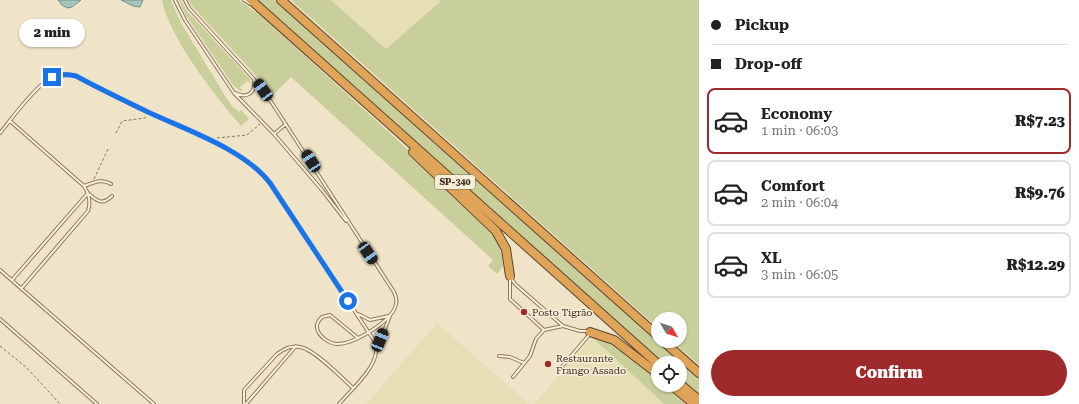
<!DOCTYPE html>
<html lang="en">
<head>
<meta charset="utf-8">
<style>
	:root { --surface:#fff; --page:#f6f6f6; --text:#202124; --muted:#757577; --line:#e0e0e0; --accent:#9e2a2b }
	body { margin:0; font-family:"Roboto Serif",serif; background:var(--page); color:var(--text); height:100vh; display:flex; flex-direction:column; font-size:15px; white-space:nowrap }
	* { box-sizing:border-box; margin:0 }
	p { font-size:13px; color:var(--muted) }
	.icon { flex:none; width:22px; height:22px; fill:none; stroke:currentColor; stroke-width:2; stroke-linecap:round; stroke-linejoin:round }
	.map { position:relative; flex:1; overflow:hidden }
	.sheet { display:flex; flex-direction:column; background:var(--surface); width:380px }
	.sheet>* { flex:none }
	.guide { display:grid; align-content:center; height:88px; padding:0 12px; background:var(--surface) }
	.needle { width:26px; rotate:129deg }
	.tools { position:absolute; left:651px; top:312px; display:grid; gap:8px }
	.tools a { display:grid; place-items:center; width:36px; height:36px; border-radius:50%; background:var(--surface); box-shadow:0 1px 3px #0004; font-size:20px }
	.end { position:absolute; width:18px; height:18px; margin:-9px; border:5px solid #1a73e8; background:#fff; box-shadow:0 0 0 2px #fff }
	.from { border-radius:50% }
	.bubble { position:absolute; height:28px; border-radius:14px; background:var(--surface); box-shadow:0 1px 3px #0004; font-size:13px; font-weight:800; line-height:28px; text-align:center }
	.car { position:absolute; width:12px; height:24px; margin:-12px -6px; border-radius:5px; box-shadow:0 0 3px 1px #0007; background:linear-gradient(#222 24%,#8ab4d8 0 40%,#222 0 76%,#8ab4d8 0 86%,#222 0) }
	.guide b { display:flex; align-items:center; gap:14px; height:38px; font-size:15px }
	.guide b+b { border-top:1px solid var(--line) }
	.guide i { width:10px; height:10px; background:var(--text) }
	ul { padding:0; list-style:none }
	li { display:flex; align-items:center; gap:12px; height:66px; margin:0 8px 6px; padding:0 4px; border:2px solid var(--line); border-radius:8px }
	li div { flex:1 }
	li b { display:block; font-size:15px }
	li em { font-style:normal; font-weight:800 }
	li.on { border-color:var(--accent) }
	li>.icon { width:36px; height:36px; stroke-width:1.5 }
	.button { display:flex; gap:8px; margin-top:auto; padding:8px 12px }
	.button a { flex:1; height:46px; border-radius:24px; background:var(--accent); color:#fff; font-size:16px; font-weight:800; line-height:46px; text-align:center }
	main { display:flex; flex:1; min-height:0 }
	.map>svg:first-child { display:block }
</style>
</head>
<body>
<main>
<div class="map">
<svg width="699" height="404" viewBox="0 0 699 404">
	<rect width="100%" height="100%" fill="#f0e4c8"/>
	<path fill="#e6deb5" d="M 331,0 L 439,0 L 441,2 L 386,49 Z
		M 437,323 L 529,404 L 366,404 Z
		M 592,337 L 664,404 L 534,404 Z"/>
	<path fill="#c9cf9b" d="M 162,0 L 171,0 L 176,12 L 181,23 L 227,99 L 233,107 L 239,112 L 241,110 L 249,119 L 241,126 C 220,102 201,77 184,50 C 175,34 166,18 162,0 Z
		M 179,0 L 181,0 L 187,11 L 250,79 L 250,83 L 247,81 L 240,87 L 243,91 L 240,91 L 233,85 L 185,14 Z
		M 188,0 L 239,0 L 260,15 L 403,145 L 488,228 L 499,245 L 504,265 L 497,274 L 488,266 L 493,260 L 291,77 L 274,94 L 270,95 L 258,78 L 192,6 Z
		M 256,0 L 276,0 L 699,378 L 699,395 L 680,378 L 680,363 L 663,363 Z
		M 291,0 L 331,0 L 386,49 L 440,2 L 439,0 L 699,0 L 699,365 L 672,341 L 680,341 L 680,319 L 658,319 L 658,328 Z
		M 592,337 L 614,343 L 658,381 L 658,385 L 663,385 L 685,404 L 664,404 Z"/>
	<path fill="#a9c4bc" stroke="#6f938a" d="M 58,0 L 81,0 L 72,7 L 67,8 L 62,5 Z
		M 121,0 L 143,0 L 140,7 L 133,6 Z"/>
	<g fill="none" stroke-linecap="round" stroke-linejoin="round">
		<g stroke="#8d765c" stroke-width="4">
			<path id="lane" d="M 175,0 L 185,20 L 234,93 L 274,134 L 322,190 L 346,221
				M 185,0 L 189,8 L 253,78 L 272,103 L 394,292 C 396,296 397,300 396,304 C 393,321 354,344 337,344 C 330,344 318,336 317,328 C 316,324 319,320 322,317 L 330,315 L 358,338
				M 244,0 L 250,4
				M 235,93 C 247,99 256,93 254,80
				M 10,121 L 84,186 C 89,194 91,202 88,211 L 21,289
				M 0,133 C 12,118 38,83 54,76 C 62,73 68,74 76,76 C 100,89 125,101 150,113 C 187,130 245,150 270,183 L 375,342 C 375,345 377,349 376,352 C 375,369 350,391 339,404
				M 274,134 L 286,124
				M 84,186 C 93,183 102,178 111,184
				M 89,194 C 98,202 103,205 112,196
				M 0,270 L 154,404
				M 510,277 L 510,299 L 544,330
				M 511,278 L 515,284 L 563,326 L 580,331 L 588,331
				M 12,280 L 88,193
				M 358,314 L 370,320 L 389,316
				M 0,319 L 97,404
				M 377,349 L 390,316
				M 499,356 L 510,357 L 524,363
				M 560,369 L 589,335
				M 513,377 L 530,356 L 536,339 L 544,330 L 563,326
				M 244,404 L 244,390 L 277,354 C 284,349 291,345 300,347 C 314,349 342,378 353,388
				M 246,404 L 296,346"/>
		</g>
		<g stroke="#5b4430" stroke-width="10">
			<path id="highway" d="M 251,0 L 658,364
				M 281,0 L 658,336
				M 413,152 L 496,231 L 506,249 L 510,276
				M 590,332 L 614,340 L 658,374
				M 663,341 L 699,373
				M 680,384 L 699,400
				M 671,385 L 694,404"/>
		</g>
		<path stroke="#8d765c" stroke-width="1" stroke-dasharray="3 2" stroke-linecap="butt" d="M 116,133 L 122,121 L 145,118 L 146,116
			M 217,138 L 247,135 L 260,124
			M 94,179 L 108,149
			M 0,346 L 27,368 L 60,404"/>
		<use href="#lane" stroke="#faf1dc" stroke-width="2"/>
		<use href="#highway" stroke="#e0a458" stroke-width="8"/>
	</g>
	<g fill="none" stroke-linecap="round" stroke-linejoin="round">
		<path stroke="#1a73e8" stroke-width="5" d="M 52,77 C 61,74 67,74 76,76 C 100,89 125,101 150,113 C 187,130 245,150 270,183 L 348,301"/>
	</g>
	<g fill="#9e2a2b" stroke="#f7eed8" stroke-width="1.5">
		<circle cx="524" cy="312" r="4"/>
		<circle cx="548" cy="364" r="4"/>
	</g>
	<g text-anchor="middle" stroke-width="3" stroke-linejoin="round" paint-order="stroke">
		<rect fill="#f7eed8" stroke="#756857" stroke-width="1" x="435" y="175" width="40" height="14" rx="3"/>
		<g font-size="9" font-weight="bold" fill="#3d2e20">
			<text x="455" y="185">SP-340</text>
		</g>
		<g font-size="10" fill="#3d2e20" stroke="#f7eed8" text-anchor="start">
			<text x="532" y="316">Posto Tigrão</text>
			<text x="556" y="362">Restaurante<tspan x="556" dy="12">Frango Assado</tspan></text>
		</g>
	</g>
</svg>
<div class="tools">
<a><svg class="needle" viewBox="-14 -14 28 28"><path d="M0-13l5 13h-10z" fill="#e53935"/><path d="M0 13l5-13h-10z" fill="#757577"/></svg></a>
<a><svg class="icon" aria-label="locate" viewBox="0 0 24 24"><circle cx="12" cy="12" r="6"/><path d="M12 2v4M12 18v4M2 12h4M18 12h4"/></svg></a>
</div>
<i class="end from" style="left:348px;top:301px"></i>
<i class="end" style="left:52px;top:77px"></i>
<div class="bubble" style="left:19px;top:19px;width:66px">2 min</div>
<i class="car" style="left:263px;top:90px;rotate:324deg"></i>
<i class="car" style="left:311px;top:161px;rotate:327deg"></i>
<i class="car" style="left:368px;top:253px;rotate:146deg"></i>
<i class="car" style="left:380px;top:340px;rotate:22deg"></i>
</div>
<section class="sheet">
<div class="guide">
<b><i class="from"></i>Pickup</b>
<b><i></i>Drop-off</b>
</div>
<ul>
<li class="on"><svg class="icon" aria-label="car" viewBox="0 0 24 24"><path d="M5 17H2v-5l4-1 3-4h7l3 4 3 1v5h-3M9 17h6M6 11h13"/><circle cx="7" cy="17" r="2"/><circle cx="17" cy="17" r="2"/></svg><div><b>Economy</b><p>1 min · 06:03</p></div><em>R$7.23</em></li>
<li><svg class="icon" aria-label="car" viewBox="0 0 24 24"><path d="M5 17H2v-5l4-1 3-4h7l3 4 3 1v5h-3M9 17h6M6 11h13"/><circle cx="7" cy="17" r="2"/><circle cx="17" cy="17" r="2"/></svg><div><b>Comfort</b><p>2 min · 06:04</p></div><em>R$9.76</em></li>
<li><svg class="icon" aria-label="car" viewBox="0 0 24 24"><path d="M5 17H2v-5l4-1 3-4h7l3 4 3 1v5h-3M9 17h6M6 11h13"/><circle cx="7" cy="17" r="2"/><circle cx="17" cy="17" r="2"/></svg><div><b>XL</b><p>3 min · 06:05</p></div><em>R$12.29</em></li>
</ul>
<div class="button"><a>Confirm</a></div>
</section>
</main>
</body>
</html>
